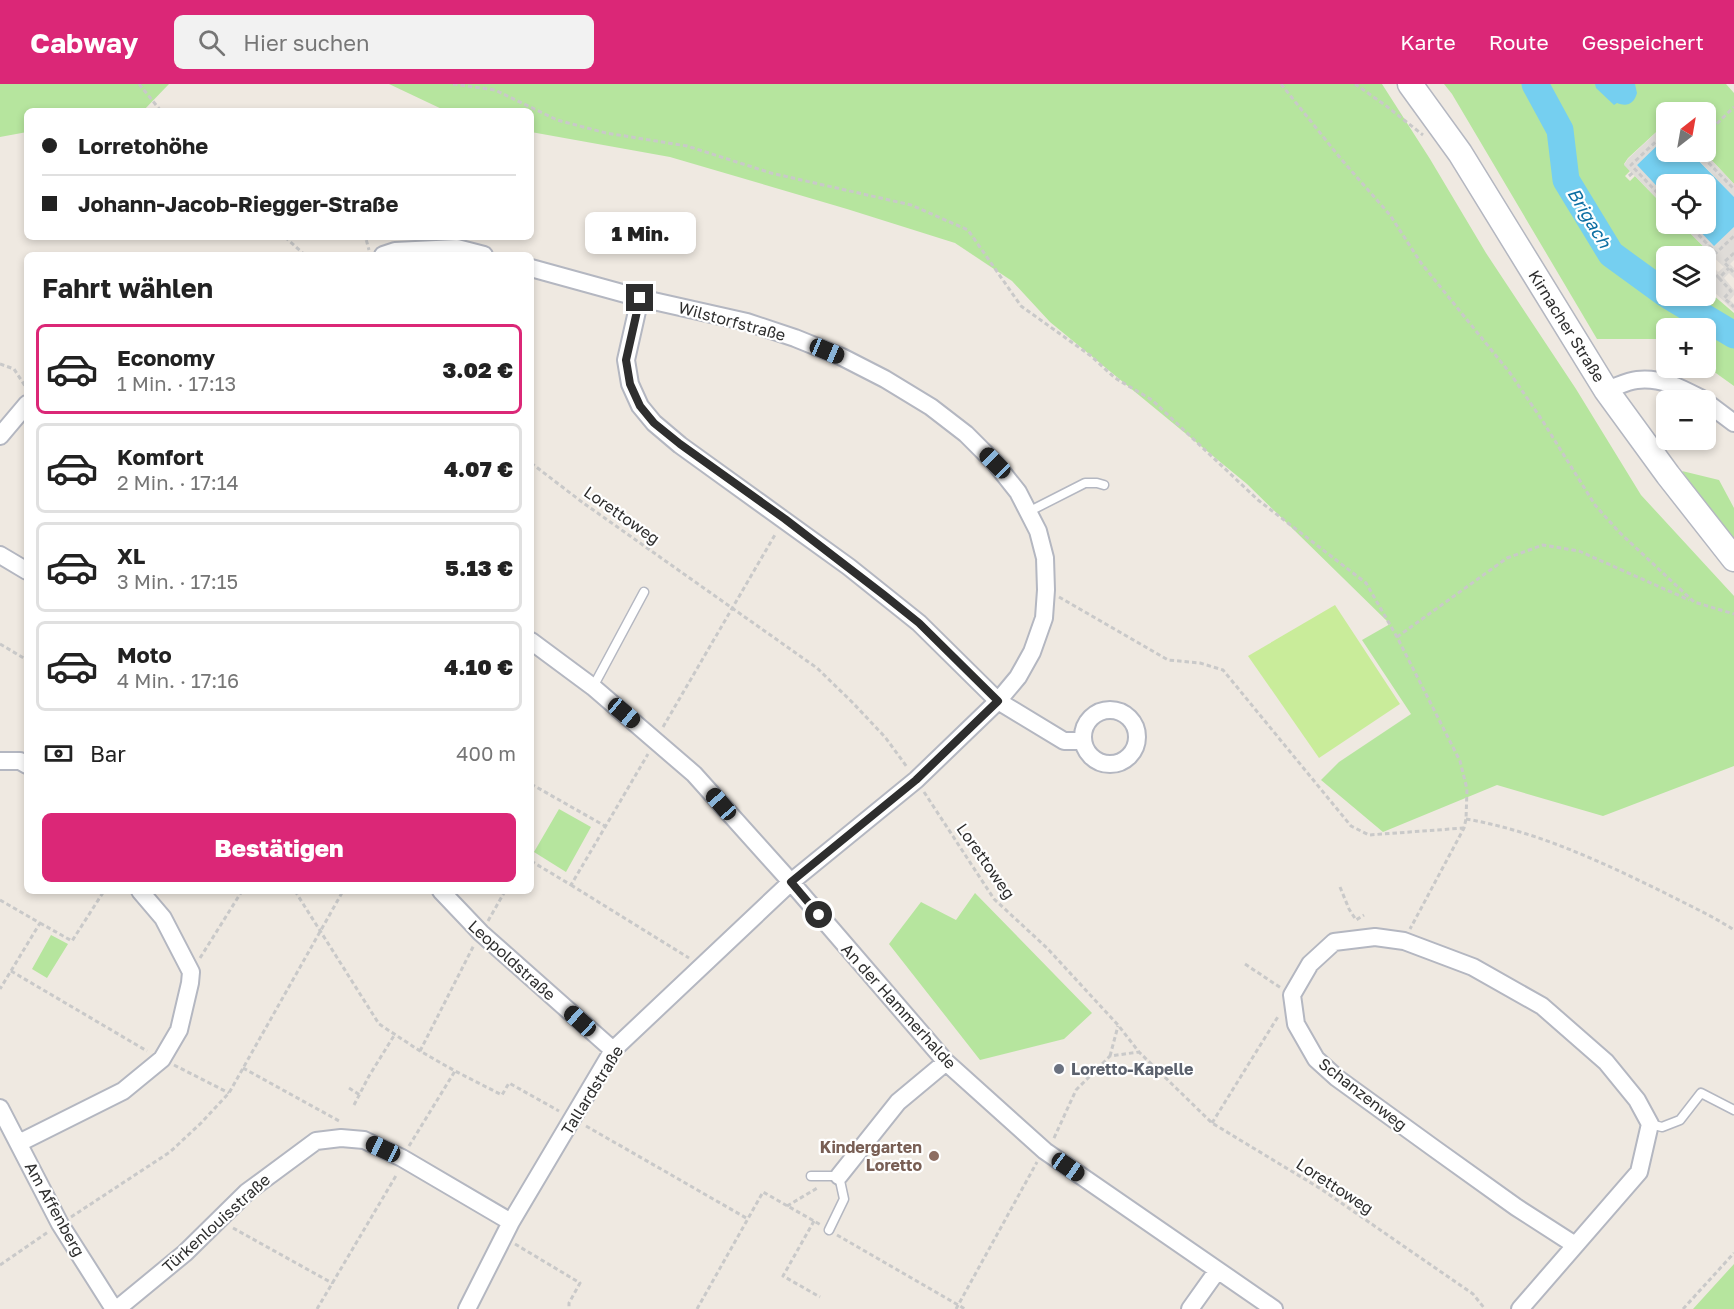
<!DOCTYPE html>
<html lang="de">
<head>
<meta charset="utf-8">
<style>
	:root { --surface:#fff; --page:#f2f2f2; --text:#222; --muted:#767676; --line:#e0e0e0; --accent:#db2777 }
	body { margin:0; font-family:"Golos Text",sans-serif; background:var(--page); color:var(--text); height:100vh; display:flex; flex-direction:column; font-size:22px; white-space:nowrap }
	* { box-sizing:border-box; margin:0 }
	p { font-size:20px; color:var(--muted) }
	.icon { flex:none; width:33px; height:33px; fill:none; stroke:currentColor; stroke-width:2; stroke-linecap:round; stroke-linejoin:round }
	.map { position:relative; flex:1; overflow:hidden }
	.drawer { position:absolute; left:24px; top:168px; width:510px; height:642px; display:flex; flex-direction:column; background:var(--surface); border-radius:9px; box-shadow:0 3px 9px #0003 }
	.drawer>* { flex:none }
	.hud { position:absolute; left:24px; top:24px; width:510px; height:132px; border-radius:9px; box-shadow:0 3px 9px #0003; display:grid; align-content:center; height:132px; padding:0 18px; background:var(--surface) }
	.needle { width:39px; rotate:31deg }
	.fabs { position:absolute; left:1656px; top:18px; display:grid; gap:12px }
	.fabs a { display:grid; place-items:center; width:60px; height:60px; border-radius:9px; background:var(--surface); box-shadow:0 3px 9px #0003; font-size:30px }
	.end { position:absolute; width:27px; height:27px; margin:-14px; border:8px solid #2e2e2e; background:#fff; box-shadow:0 0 0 3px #fff }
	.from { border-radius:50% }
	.bubble { position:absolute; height:42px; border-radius:9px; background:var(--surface); box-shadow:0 3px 9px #0003; font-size:20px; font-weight:800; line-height:42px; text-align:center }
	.car { position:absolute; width:18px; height:36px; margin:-18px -9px; border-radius:8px; box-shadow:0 0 4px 2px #0007; background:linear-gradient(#222 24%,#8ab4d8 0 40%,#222 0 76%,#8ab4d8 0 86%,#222 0) }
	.hud b { display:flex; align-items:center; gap:21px; height:57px; font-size:22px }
	.hud b+b { border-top:2px solid var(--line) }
	.hud i { width:15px; height:15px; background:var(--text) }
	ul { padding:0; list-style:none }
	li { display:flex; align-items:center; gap:18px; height:90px; margin:0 12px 9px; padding:0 6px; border:3px solid var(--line); border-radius:9px }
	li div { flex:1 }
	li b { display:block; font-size:22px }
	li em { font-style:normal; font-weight:800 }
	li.selected { border-color:var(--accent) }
	li>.icon { width:54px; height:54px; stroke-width:1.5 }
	h2 { padding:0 18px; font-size:27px; line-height:72px }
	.pay { display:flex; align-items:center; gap:15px; height:66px; padding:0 18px; font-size:22px }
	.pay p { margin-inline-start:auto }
	.action { display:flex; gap:12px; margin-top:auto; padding:12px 18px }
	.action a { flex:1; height:69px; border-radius:9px; background:var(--accent); color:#fff; font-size:24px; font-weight:800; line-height:69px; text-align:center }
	header { display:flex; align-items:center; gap:36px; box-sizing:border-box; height:84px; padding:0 30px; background:var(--accent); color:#fff }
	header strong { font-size:28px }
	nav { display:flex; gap:33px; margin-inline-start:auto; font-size:21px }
	.search { width:420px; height:54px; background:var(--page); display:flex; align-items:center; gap:15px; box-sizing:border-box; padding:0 21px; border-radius:9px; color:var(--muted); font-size:22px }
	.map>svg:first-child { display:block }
</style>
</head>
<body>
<header>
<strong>Cabway</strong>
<div class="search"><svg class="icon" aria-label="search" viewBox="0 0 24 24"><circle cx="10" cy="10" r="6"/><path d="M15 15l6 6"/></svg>Hier suchen</div>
<nav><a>Karte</a><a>Route</a><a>Gespeichert</a></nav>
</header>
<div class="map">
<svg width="1734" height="1225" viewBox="0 0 1734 1225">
	<rect width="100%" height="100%" fill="#efe9e1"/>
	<path fill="#b6e59e" d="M 0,0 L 169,0 L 143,27 L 27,27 L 27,48 L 0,53 Z
		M 389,0 L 1382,0 L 1430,75 L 1486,169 L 1576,305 L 1641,411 L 1734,512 L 1734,682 L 1603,732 L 1497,701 L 1383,748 L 1321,696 L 1339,678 L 1411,630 L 1362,556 L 1390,540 L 1247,400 L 1050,238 L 1012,197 L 955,159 L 847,125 L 670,73 L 531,48 L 531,27 L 446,27 Z
		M 1444,0 L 1726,0 L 1734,9 L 1734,100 L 1704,68 L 1706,68 L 1706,28 L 1666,28 L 1666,39 L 1628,74 L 1624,80 L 1630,87 L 1625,92 L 1630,97 L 1635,92 L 1666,124 L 1666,140 L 1681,140 L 1703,162 L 1694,172 L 1666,172 L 1666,212 L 1706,212 L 1706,205 L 1734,229 L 1734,302 L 1706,282 L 1706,244 L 1666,244 L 1666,260 L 1659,255 L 1597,255 L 1452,10 Z
		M 1682,387 L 1719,396 L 1734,424 L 1734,461 Z
		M 559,725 L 591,743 L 566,788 L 534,768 Z
		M 975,809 L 1092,929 L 1064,955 L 980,976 L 889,860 L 921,818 L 956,836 Z
		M 51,851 L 68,860 L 47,894 L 32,885 Z
		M 1734,1180 L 1734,1225 L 1693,1225 Z"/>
	<path fill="#c9ec9a" d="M 1335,521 L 1400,620 L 1319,674 L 1248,572 Z"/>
	<path fill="#dfdcd8" d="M 1666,39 L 1666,53 L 1637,81 L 1666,112 L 1666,124 L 1624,81 L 1628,75 Z
		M 1691,68 L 1704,68 L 1734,100 L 1734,113 Z
		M 1681,140 L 1693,140 L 1714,161 L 1734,143 L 1734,176 L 1730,180 L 1734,184 L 1734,194 L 1729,189 L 1724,194 L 1734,206 L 1734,211 L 1730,216 L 1734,220 L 1734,227 L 1707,201 L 1714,194 L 1706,185 L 1706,175 L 1718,188 L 1724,183 L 1707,167 L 1702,171 L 1703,172 L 1694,172 L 1703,162 Z"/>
	<path fill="#75cff0" d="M 1595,0 L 1635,0 L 1637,9 C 1634,20 1627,23 1617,19 L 1614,21 L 1596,4 Z
		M 1666,53 L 1666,68 L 1690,68 L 1734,113 L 1734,143 L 1714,162 L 1693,140 L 1706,140 L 1706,100 L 1666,100 L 1666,112 L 1637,81 Z"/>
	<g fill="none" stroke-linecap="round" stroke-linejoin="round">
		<path stroke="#75cff0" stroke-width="27" d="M 1535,0 L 1560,46 L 1566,96 L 1611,170 L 1666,210
			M 1669,212 L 1734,251"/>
		<g stroke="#b4b7c1" stroke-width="11">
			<path id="lane" d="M 1028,428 L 1085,399 L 1097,399 L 1104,401
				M 593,603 L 644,508
				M 1650,1040 L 1662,1043 L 1680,1036 L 1701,1009 L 1734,1026
				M 811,1092 L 839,1092 L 844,1115 L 829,1146"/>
		</g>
		<g stroke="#b4b7c1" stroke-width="20">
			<path id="street" d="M 383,171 L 395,167 L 457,164 L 484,171
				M 640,214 L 626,276 L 630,300 L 640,322 L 654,339 L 680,361 L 849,483 L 919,539 L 998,617 L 1064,657 L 1082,657
				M 1606,306 C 1616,303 1627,297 1637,296 C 1662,293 1683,305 1704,316
				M 1706,318 L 1734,339
				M 0,352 L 27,320
				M 0,471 L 27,487
				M 531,557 L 593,603 L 694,690 L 791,798 L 946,978 L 1045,1067 L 1274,1225
				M1083 653a27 27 0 1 1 54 0a27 27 0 1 1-54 0Z
				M 0,677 L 20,677 L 27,681
				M 441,807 L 481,849 L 613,966
				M 0,1024 L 60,1140 L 114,1225
				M 19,1059 L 123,1007 L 162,975 L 179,946 L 190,899 L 191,888 L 163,834 L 140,807
				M 839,1092 L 898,1018 L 946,978
				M 117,1225 L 185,1169 L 247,1108 L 316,1057 L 341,1054 L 364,1056 L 402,1074 L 511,1138
				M 467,1225 L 511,1138 L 613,966 L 791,798 L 916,696 L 998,617 L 1018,593 L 1032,568 L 1044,534 L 1046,506 L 1045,474 L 1038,447 L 1018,408 L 995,379 L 966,350 L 931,323 L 885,295 L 842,273 L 795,254 L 747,238 L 640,214 L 531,184
				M 1190,1225 L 1217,1187
				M 1520,1225 L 1639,1088 L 1650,1040 L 1637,1016 L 1606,978 L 1542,922 L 1473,883 L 1404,857 L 1375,853 L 1334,858 L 1310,880 L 1292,911 L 1296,940 L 1316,975 L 1337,994 L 1435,1065 L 1516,1123 L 1575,1161"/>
		</g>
		<g stroke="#b4b7c1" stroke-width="27">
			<path id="secondary" d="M 1410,0 L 1460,69 L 1606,306 L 1668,391 L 1734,475"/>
		</g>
		<path stroke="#c9c9c9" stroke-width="3" stroke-dasharray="4.5 3" stroke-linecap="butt" d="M 139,0 L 161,27
			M 453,0 L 495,6 L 557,36 L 606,49 L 687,62 L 771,89 L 911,121 L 968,146 L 1021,222 L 1091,272 L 1115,294 L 1152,316 L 1258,416 L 1366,499 L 1397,553 L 1460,677 L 1467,705 L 1466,735 L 1464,744 L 1410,845
			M 1281,0 L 1341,75 L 1390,131 L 1421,179 L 1510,289 L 1542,336 L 1595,421 L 1619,448 L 1694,518 L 1734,530
			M 1355,0 L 1385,21 L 1423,51
			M 1666,48 L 1631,81 L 1666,118
			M 1706,50 L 1734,23
			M 1698,68 L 1734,105
			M 1629,92 L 1636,86
			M 1688,140 L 1716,169 L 1734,152
			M 285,153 L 305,171
			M 360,153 L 366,155 L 369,166
			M 1734,169 L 1724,178 L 1734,189
			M 1698,172 L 1709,161
			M 1706,180 L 1719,194 L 1729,184
			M 1719,194 L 1731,207 L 1724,214 L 1734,223
			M 0,280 L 14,285 L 27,305
			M 531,379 L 582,418 L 817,584 L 852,618 L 885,653 L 907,683
			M 1059,513 L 1168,576 L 1200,579 L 1223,586 L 1351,742 L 1369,751 L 1464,744
			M 1397,553 L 1507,474 L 1543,461 L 1579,467 L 1689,516
			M 0,560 L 27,576
			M 663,643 L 776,449
			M 531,700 L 605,742
			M 924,708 L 994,815 L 1047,864 L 1118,941 L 1139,968 L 1212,1039 L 1321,1105 L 1473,1210 L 1485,1225
			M 1466,735 C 1536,747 1602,778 1665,809 C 1688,821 1713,832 1734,846
			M 531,777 L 571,801 L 648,670
			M 571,801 L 689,874
			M 1340,803 L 1349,825 L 1356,836 L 1364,831
			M 295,807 L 379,940 L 420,967 L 455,987 L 502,1011 L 509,999 L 559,1027
			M 0,816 L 40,839 L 0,905
			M 488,837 L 505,807
			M 40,839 L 72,857 L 104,807
			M 200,874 L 242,807
			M 1245,880 L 1281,904
			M 11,887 L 147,967
			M 420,967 L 474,861
			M 1110,972 L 1118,942
			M 174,981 L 229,1009
			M 243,984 L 341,1038
			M 349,1004 L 360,1011
			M 354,1021 L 369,992 L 395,950
			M 1212,1039 L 1279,931
			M 586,1042 L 748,1135
			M 1054,1054 L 1076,1006 L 1110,972 L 1139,968
			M 409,1062 L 455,987
			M 787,1122 L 819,1103
			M 71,1133 L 170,1068 L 201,1039 L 229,1009 L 343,807
			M 814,1137 L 783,1192 L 820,1213
			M 233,1144 L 332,1199
			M 837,1151 L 965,1225
			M 515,1160 L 580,1199 L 569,1219 L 569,1225
			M 0,1181 L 48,1148
			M 317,1225 L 397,1090
			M 697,1225 L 763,1108 L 821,1141
			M 956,1225 L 1037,1078
			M 1683,1225 L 1734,1169"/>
		<use href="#lane" stroke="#fff" stroke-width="8"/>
		<use href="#street" stroke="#fff" stroke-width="16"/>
		<use href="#secondary" stroke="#fff" stroke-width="24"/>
	</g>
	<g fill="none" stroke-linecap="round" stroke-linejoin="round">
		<path stroke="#2e2e2e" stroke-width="8" d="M 640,214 L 626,276 L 630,300 L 640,322 L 654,339 L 680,360 L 785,435 L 884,511 L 919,539 L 998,617 L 916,696 L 791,798 L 819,831"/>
	</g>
	<circle fill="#6b7280" stroke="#fff" stroke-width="2" cx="1059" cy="985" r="6"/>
	<circle fill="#8d6e63" stroke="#fff" stroke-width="2" cx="934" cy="1072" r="6"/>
	<g text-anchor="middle" stroke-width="4.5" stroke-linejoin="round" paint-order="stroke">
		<g font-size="16" fill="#2e2e2e" stroke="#fff">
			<text transform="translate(732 237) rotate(15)" y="6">Wilstorfstraße</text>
			<text transform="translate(1567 242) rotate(58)" y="6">Kirnacher Straße</text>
			<text transform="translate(622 431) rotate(35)" y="6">Lorettoweg</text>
			<text transform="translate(986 777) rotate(55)" y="6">Lorettoweg</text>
			<text transform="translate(512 876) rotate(42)" y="6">Leopoldstraße</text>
			<text transform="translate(899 922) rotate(48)" y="6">An der Hammerhalde</text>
			<text transform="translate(592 1006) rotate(-58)" y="6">Tallardstraße</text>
			<text transform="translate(1363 1010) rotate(38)" y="6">Schanzenweg</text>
			<text transform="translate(1335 1102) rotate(33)" y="6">Lorettoweg</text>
			<text transform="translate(55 1125) rotate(61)" y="6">Am Affenberg</text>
			<text transform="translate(216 1139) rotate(-42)" y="6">Türkenlouisstraße</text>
		</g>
		<g font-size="16" font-weight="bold" fill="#5b616d" stroke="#fff" text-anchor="start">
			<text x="1071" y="991">Loretto-Kapelle</text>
		</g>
		<g font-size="16" font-weight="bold" fill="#785e54" stroke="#fff" text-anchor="end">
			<text x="922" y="1069">Kindergarten<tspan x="922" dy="18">Loretto</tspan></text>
		</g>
		<g font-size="18" font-style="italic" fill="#0d6fa3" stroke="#fff">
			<text transform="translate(1589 134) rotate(59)" y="6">Brigach</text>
		</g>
	</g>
</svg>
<div class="fabs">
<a><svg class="needle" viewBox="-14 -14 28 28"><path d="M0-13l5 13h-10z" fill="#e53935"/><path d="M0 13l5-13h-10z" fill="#767676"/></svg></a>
<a><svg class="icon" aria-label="locate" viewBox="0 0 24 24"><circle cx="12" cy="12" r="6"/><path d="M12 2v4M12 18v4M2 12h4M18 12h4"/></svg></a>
<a><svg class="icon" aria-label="layers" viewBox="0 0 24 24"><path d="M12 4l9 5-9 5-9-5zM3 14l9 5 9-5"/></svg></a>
<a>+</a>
<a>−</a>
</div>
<i class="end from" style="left:819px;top:831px"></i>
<i class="end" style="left:640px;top:214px"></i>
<div class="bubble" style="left:585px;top:128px;width:111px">1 Min.</div>
<i class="car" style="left:827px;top:267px;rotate:113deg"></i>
<i class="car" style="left:995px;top:379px;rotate:315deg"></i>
<i class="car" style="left:624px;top:629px;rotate:130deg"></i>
<i class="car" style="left:721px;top:720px;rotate:319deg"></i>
<i class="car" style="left:580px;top:937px;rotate:312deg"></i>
<i class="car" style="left:383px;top:1065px;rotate:295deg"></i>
<i class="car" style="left:1068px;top:1083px;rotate:125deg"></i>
<div class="hud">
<b><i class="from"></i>Lorretohöhe</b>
<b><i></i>Johann-Jacob-Riegger-Straße</b>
</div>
<section class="drawer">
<h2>Fahrt wählen</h2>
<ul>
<li class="selected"><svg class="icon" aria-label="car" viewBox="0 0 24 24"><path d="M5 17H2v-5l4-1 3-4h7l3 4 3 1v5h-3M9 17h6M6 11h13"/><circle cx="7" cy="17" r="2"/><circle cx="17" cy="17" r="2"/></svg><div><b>Economy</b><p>1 Min. · 17:13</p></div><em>3.02 €</em></li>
<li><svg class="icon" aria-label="car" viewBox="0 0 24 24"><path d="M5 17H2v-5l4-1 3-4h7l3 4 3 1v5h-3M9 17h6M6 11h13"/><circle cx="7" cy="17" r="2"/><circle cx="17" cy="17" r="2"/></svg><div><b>Komfort</b><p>2 Min. · 17:14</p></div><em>4.07 €</em></li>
<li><svg class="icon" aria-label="car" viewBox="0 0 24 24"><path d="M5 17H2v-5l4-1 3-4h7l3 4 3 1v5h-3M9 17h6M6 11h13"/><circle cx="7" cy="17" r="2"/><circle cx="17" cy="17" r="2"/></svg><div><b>XL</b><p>3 Min. · 17:15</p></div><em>5.13 €</em></li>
<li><svg class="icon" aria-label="car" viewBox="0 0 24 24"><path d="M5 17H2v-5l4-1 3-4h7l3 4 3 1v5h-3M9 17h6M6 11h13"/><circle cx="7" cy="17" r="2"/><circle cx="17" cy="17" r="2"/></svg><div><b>Moto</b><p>4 Min. · 17:16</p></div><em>4.10 €</em></li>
</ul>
<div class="pay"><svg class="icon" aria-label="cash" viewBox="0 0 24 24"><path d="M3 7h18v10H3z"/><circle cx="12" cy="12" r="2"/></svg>Bar<p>400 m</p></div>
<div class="action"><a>Bestätigen</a></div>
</section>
</div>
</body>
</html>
